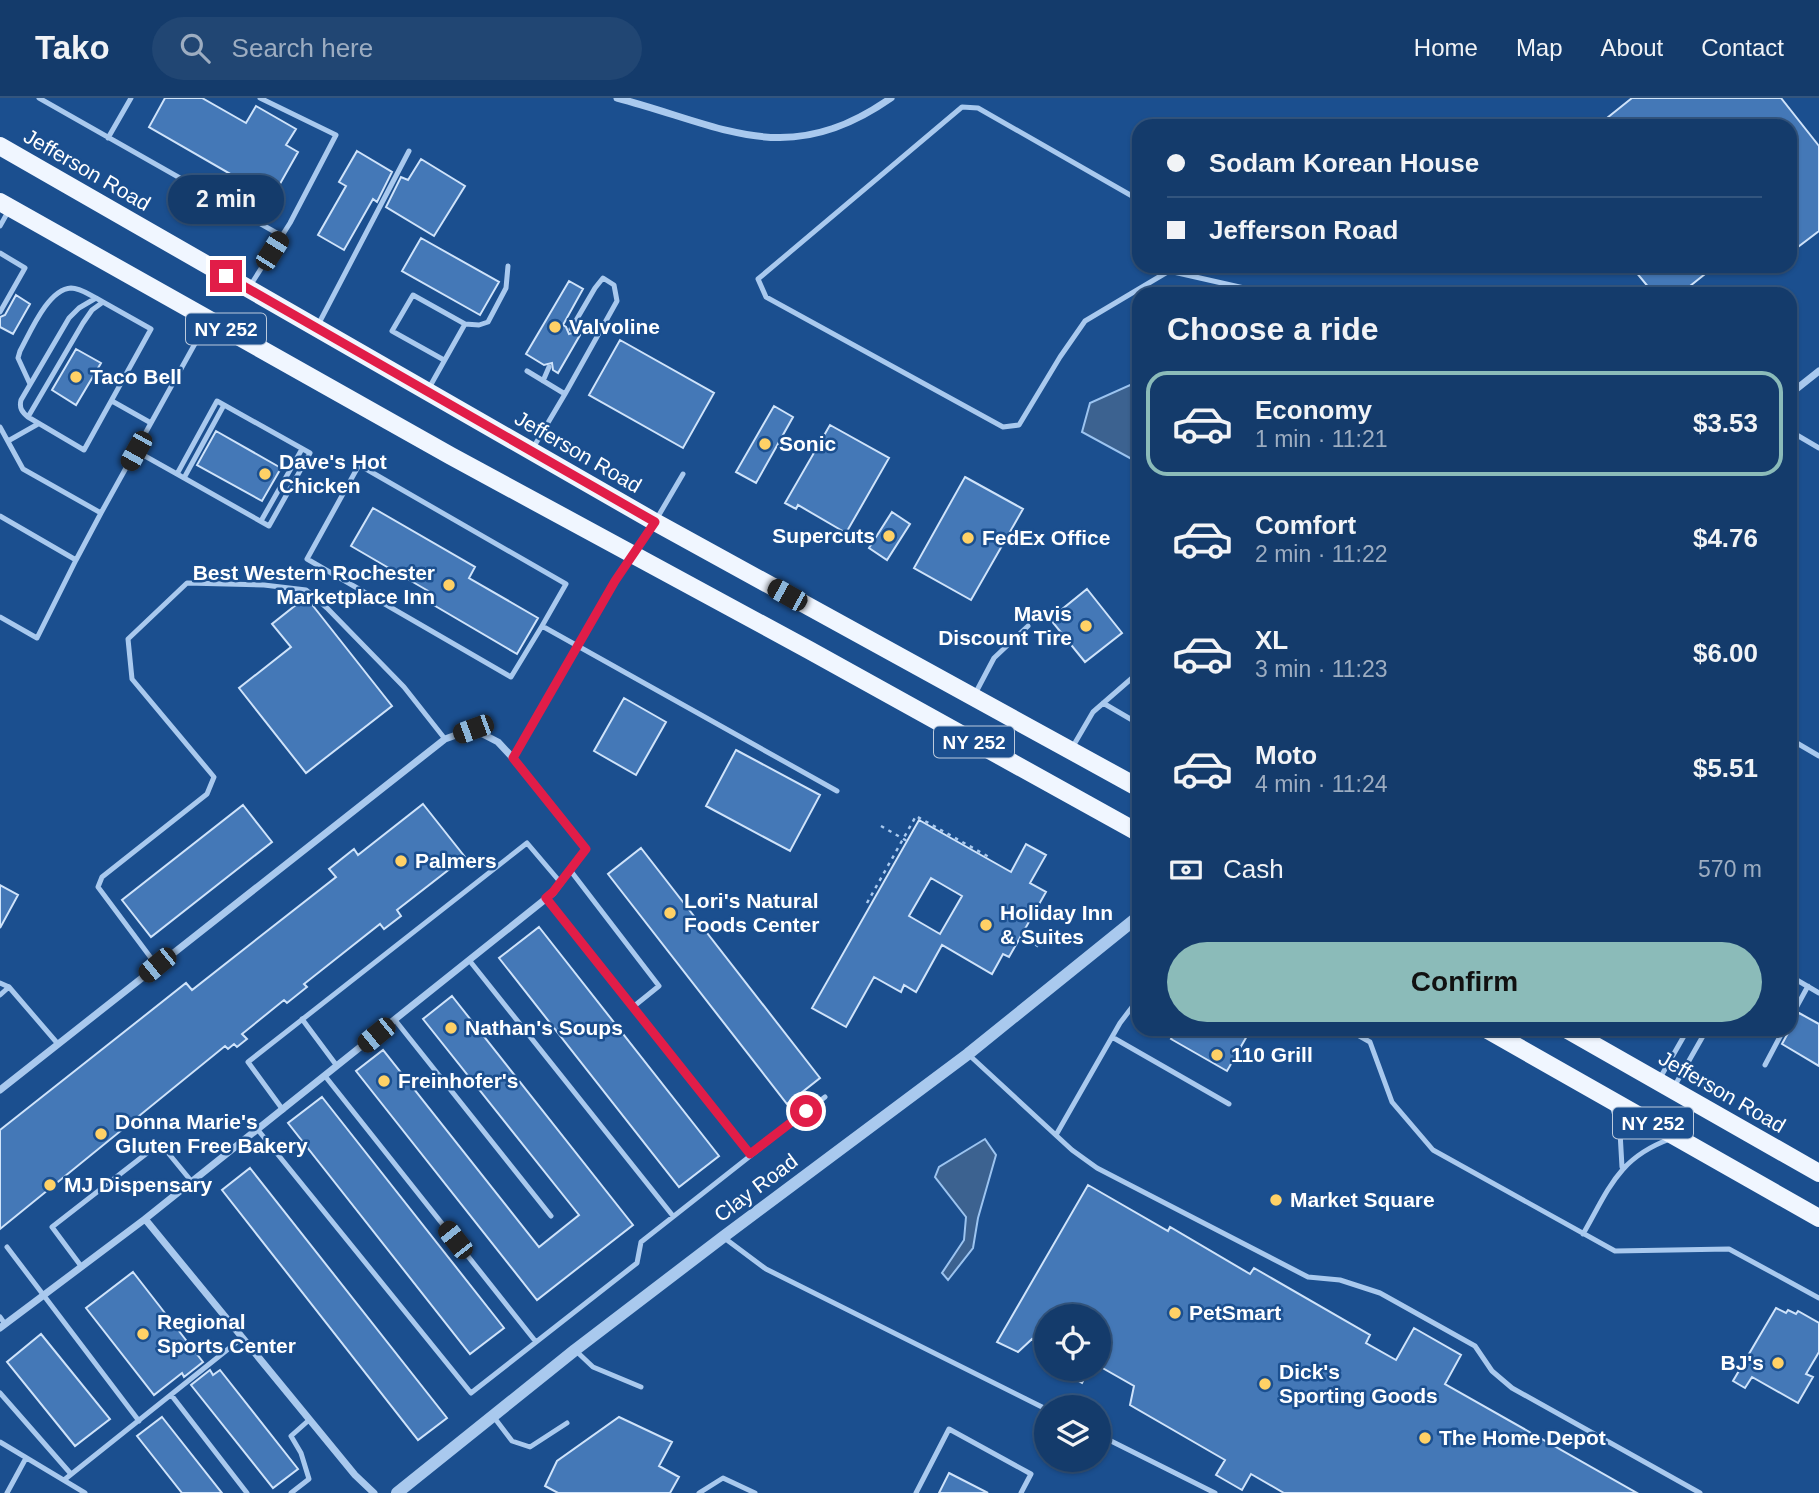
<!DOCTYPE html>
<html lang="en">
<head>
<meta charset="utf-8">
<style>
	:root { --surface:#143b6b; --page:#214673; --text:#f1f3f6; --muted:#9dadc1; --line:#33557e; --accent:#8bbbb9 }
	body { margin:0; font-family:Helvetica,sans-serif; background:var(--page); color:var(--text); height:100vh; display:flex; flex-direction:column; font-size:26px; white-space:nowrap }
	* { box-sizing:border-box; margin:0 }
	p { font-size:23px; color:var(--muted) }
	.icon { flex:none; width:38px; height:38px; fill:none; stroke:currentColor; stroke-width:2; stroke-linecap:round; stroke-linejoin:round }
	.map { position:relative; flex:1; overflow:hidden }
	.drawer { position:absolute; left:1132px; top:189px; width:665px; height:749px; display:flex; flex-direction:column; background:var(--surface); border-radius:21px; box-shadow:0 2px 5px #0004,0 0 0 2px var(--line) }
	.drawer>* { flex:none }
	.top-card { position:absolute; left:1132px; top:21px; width:665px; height:154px; border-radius:21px; box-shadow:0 2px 5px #0004,0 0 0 2px var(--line); display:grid; align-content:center; height:154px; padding:0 35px; background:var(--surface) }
	.controls { position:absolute; left:1034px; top:1206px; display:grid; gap:14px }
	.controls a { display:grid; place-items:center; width:77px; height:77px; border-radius:50%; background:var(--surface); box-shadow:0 2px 5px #0004,0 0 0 2px var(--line); font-size:35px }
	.end { position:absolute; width:32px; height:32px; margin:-16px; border:9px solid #e11d48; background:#fff; box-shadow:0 0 0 4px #fff }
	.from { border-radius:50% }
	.bubble { position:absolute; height:49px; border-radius:24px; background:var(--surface); box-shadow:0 2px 5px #0004,0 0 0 2px var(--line); font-size:23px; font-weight:700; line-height:49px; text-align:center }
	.car { position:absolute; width:21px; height:42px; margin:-21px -10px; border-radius:9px; box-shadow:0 0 5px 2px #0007; background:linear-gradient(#222 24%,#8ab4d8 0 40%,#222 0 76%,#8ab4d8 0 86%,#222 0) }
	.top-card b { display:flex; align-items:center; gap:24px; height:66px; font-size:26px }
	.top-card b+b { border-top:2px solid var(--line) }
	.top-card i { width:18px; height:18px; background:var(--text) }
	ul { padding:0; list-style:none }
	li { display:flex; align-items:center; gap:21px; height:105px; margin:0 14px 10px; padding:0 21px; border:4px solid transparent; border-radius:21px }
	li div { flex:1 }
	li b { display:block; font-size:26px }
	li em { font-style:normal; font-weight:700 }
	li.selected { border-color:var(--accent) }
	li>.icon { width:63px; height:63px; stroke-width:1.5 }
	h2 { padding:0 35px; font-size:32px; line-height:84px }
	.pay { display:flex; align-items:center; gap:18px; height:77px; padding:0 35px; font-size:26px }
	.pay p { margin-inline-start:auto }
	.cta { display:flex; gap:14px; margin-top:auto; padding:14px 35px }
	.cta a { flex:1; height:80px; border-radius:42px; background:var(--accent); color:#111; font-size:28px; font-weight:700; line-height:80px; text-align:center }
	header { display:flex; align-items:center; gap:42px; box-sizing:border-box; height:98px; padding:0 35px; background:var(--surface); border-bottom:2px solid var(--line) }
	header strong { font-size:33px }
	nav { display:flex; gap:38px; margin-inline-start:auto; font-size:24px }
	.search { width:490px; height:63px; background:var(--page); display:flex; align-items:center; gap:18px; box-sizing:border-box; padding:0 24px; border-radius:38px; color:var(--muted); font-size:26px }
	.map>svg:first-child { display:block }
</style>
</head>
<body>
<header>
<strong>Tako</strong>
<div class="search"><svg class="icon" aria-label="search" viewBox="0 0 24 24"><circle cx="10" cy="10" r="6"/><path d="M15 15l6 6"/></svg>Search here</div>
<nav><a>Home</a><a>Map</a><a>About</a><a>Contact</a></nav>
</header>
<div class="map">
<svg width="1819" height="1395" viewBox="0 0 1819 1395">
	<rect width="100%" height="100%" fill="#1b4f8f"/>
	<path fill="#3c6290" stroke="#9cc4f0" stroke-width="2" d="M 1139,283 L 1139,365 L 1082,334 L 1090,305 Z
		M 985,1041 L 996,1057 L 978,1120 L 973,1150 L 948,1182 L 942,1175 L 964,1142 L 966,1119 L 935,1079 L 939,1069 Z"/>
	<path fill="#4478b7" stroke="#cfe3fa" stroke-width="2" fill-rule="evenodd" d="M 165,0 L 202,0 L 246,25 L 256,8 L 296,31 L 286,47 L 298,54 L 272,100 L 149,29 Z
		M 1632,0 L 1781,0 L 1819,48 L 1819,133 L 1790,155 L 1790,28 L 1597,28 Z
		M 357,53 L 392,74 L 377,104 L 373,101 L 344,152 L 318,137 L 346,88 L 339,84 Z
		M 421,61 L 465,88 L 434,138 L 386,109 L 401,79 L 408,82 Z
		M 421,140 L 499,184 L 480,217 L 402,173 Z
		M 1631,168 L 1715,168 L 1680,196 L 1654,196 Z
		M 569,183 L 583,191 L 563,227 L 566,229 L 569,236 L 575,234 L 580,237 L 558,275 L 553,272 L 552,265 L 544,267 L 526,256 Z
		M 16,197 L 30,206 L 13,236 L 0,229 L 0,219 L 5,217 Z
		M 620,242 L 714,295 L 683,350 L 589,297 Z
		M 76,251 L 101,265 L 76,307 L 52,292 Z
		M 774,308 L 793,319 L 756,385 L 736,374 Z
		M 830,327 L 889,360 L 846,435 L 798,407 L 796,411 L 785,405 Z
		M 216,333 L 281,370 L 262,403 L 197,367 Z
		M 965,379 L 1023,411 L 971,502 L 914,470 Z
		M 373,410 L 475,469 L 469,480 L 538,520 L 517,556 L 425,502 L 430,494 L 351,448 Z
		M 892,414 L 910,426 L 887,462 L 869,450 Z
		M 1087,491 L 1122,535 L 1085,564 L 1050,521 Z
		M 306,499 L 392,608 L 306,675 L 239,590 L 291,549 L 272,526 Z
		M 624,600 L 666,624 L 636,677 L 594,653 Z
		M 736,652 L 820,697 L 790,753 L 706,708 Z
		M 423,706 L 465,759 L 397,812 L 401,818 L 384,831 L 380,826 L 304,886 L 307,889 L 287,905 L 284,902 L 242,936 L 247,941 L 237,949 L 234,946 L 228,951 L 225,948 L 0,1131 L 0,1032 L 186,885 L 192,892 L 336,779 L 329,771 L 354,751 L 358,757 Z
		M 243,707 L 272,744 L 151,839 L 122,802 Z
		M 919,722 L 1011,774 L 1026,746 L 1046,757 L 1030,785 L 1046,794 L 1009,859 L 1003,856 L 992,876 L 942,847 L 916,894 L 904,887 L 901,894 L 874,879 L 846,929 L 812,910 ZM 931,780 L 962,798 L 940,836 L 909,818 Z
		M 641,750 L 820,980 L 787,1006 L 608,776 Z
		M 0,787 L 18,797 L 0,830 Z
		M 539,829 L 719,1058 L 679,1089 L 499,860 Z
		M 452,898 L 633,1127 L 537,1202 L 356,973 L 383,952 L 539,1149 L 579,1117 L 423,921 Z
		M 1799,915 L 1819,926 L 1819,968 L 1782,946 Z
		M 1177,931 L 1251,931 L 1227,973 L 1171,941 Z
		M 322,999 L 504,1230 L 470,1256 L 288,1025 Z
		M 250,1070 L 447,1320 L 418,1342 L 222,1092 Z
		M 1088,1087 L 1168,1133 L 1170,1129 L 1250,1176 L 1254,1170 L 1370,1237 L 1366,1245 L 1396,1262 L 1414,1230 L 1461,1257 L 1445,1286 L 1637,1395 L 1284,1395 L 1251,1376 L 1242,1392 L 1216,1377 L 1225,1362 L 1130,1307 L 1134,1288 L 1099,1268 L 1099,1218 L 1046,1218 L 1046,1258 L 1032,1241 L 1018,1254 L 997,1244 Z
		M 133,1174 L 203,1264 L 184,1279 L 182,1275 L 154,1297 L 86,1210 Z
		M 1776,1210 L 1786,1215 L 1788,1212 L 1796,1216 L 1798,1213 L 1819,1225 L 1819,1254 L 1806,1276 L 1813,1279 L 1798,1305 L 1752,1279 L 1745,1290 L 1733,1283 Z
		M 41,1236 L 110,1321 L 75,1348 L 7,1264 Z
		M 1055,1270 L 1090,1270 L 1082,1285 Z
		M 210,1272 L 213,1277 L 220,1272 L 298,1371 L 273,1390 L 191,1287 Z
		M 162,1319 L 222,1395 L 182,1395 L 137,1338 Z
		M 619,1319 L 672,1344 L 659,1368 L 679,1379 L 670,1395 L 558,1395 L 545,1388 L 557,1363 Z
		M 949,1375 L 988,1395 L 939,1395 Z"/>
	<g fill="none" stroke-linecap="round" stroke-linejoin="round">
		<path stroke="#a9c9ee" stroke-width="2.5" stroke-dasharray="3.5 5" stroke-linecap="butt" d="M 881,728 L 907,743
			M 867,805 L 916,718 L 989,759
			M 1022,836 L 1040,850"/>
		<path stroke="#a9c9ee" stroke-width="5" d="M 39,0 L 282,138
			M 108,40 L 131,0
			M 1139,102 L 978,10 L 962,9 L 758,181 L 766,199 L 1003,329 L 1019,327 L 1060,259 L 1085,223 L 1169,173 L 1244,190 L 1290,196
			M 0,128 L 9,112
			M 0,155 L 25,170 L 0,214
			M 250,188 L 290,125 L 336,37 L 260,0
			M 103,204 L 151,231 L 84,352 L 28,319 L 83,225 L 92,212 Z
			M 465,226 L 479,227 L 488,224 L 506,190 L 508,168
			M 318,227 L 409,53
			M 527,273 L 565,296 L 533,350
			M 543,283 L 549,269
			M 30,286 L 18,260 L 20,253 C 30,235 48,191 71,190 C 80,190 88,196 96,200
			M 429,290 L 465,226 L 413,197 L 392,233 L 444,262
			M 565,296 L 617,203 L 614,187 L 603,180 L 595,190 L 571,231
			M 112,303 L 151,325
			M 28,319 C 22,314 19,310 21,302 L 69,220 L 79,210 L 96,200 L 103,204
			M 0,329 L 23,371 L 101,415 L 207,224
			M 1790,333 L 1819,350
			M 8,343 L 38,326
			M 136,353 L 177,376 L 217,303 L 310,355 L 269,428 L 177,376
			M 184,380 L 224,307
			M 0,418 L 76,462 L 101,415
			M 656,422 L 683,376
			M 261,423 L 302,351
			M 1136,449 L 1139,451
			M 0,519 L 37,540 L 76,462
			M 542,528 L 566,486 L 359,367 L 307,461 L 511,579 L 542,528 L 837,693
			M 975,596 L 994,560 L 1028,528
			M 1103,605 L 1139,626
			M 1790,641 L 1819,658
			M 1072,650 L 1093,614 L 1139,574
			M 546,800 L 633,909 L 659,888 L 570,772
			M 469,862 L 673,1118
			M 157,868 L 98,789 L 102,779 L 207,696 L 214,679 L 132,581 L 128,541 L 187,485 L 264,487 L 306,492 L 327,510 L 404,589 L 445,641
			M 1790,878 L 1819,895
			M 0,885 L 9,889 L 0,897
			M 9,889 L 58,946
			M 633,909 L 750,1056
			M 302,921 L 337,968
			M 1790,921 L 1808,888
			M 395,922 L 551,1118
			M 1347,931 L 1370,944 L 1392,1004 L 1433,1052 L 1615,1153 L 1729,1151 L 1819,1200
			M 1112,939 L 1229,1006
			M 968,956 L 1072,1052 L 1097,1070 L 1308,1179 L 1340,1182 L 1380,1195 L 1475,1248 L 1492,1273 L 1512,1290 L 1700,1395
			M 1765,967 L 1784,931
			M 325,978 L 536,1244
			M 1660,980 L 1688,931
			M 1674,989 L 1707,931
			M 1613,1011 L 1620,1034 L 1622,1069
			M 283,1012 L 248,964 L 527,745 L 561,785
			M 258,1032 L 471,1295 L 637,1165 L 641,1144 L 825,999
			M 1056,1037 L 1120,925 L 1139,900
			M 1583,1136 C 1609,1091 1618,1060 1670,1041
			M 723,1139 L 766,1171 L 1046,1311
			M 7,1149 L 139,1323
			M 81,1168 L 52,1129 L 160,1045 L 192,1084
			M 0,1219 L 5,1226
			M 575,1252 L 593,1269 L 641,1289
			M 0,1295 L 71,1376
			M 172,1298 L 247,1395
			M 493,1318 L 512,1343 L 530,1349 L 567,1325
			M 1099,1337 L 1215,1395
			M 0,1344 L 85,1395
			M 64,1382 L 242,1240
			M 7,1395 L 26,1360
			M 291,1395 L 309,1381 L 301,1355 L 291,1338 L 309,1322
			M 699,1395 L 723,1380 L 755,1395
			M 916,1395 L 949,1331 L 1031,1376 L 1021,1395"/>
		<path stroke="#a9c9ee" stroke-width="7" d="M 617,0 C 724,28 787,73 891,0
			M 1790,296 L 1819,273
			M 0,992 L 445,641 L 473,631 L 498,644 L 513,660
			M 145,1121 L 355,1377 L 374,1395
			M 0,1230 L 145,1121 L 553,795 L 586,751 L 513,660 L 615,483 L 654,425"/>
		<path stroke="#a9c9ee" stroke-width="12" d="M 397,1395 L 575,1252 L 723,1139 L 968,956 L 1139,818"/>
		<path stroke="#f0f6ff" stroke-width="18" d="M 0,48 L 655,424 L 1139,690
			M 0,104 L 451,358 L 809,552 L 1139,735
			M 1486,931 L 1819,1120
			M 1566,931 L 1819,1075"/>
	</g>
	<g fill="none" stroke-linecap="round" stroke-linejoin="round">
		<path stroke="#e11d48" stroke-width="9" d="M 226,178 L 655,424 L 615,483 L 513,660 L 586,751 L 553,794 L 546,800 L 750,1056 L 806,1013"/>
	</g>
	<g fill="#ffd166" stroke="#1b4f8f" stroke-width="2.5">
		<circle cx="555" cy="229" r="7"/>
		<circle cx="76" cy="279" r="7"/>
		<circle cx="765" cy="346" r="7"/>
		<circle cx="265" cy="376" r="7"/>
		<circle cx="889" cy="438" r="7"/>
		<circle cx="968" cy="440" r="7"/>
		<circle cx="449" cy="487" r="7"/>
		<circle cx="1086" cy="528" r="7"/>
		<circle cx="401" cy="763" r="7"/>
		<circle cx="670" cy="815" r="7"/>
		<circle cx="986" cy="827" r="7"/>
		<circle cx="451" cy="930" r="7"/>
		<circle cx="1217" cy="957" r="7"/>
		<circle cx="384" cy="983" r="7"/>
		<circle cx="101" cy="1036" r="7"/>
		<circle cx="50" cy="1087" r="7"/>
		<circle cx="1276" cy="1102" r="7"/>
		<circle cx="1175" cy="1215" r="7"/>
		<circle cx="143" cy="1236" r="7"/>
		<circle cx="1778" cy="1265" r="7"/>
		<circle cx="1265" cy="1286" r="7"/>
		<circle cx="1425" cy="1340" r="7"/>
	</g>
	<g text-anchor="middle" stroke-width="5" stroke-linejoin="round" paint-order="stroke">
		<g fill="#1b4f8f" stroke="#bbcadd" stroke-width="2">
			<rect x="186" y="215.5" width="80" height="31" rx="5"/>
			<rect x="934" y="628.5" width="80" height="31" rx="5"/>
			<rect x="1613" y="1009.5" width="80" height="31" rx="5"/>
		</g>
		<g font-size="19" font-weight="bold" fill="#fff">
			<text x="226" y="238">NY 252</text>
			<text x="974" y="651">NY 252</text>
			<text x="1653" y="1032">NY 252</text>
		</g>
		<g font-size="21" fill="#fff" stroke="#1b4f8f">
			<text transform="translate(87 72) rotate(30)" y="7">Jefferson Road</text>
			<text transform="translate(578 354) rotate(30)" y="7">Jefferson Road</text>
			<text transform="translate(1722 994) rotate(30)" y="7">Jefferson Road</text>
			<text transform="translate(756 1090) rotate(-37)" y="7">Clay Road</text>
		</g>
		<g font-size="21" font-weight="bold" fill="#fff" stroke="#1b4f8f" text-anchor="start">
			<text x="569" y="236">Valvoline</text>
			<text x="90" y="286">Taco Bell</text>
			<text x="779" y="353">Sonic</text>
			<text x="279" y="371">Dave's Hot<tspan x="279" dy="24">Chicken</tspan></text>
			<text x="875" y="445" text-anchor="end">Supercuts</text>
			<text x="982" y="447">FedEx Office</text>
			<text x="435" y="482" text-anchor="end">Best Western Rochester<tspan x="435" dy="24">Marketplace Inn</tspan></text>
			<text x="1072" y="523" text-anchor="end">Mavis<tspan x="1072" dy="24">Discount Tire</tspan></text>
			<text x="415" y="770">Palmers</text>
			<text x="684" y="810">Lori's Natural<tspan x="684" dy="24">Foods Center</tspan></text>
			<text x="1000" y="822">Holiday Inn<tspan x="1000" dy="24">&amp; Suites</tspan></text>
			<text x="465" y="937">Nathan's Soups</text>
			<text x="1231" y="964">110 Grill</text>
			<text x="398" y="990">Freinhofer's</text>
			<text x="115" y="1031">Donna Marie's<tspan x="115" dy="24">Gluten Free Bakery</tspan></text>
			<text x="64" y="1094">MJ Dispensary</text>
			<text x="1290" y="1109">Market Square</text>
			<text x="1189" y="1222">PetSmart</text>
			<text x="157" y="1231">Regional<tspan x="157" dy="24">Sports Center</tspan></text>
			<text x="1764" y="1272" text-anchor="end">BJ's</text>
			<text x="1279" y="1281">Dick's<tspan x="1279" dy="24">Sporting Goods</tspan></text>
			<text x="1439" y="1347">The Home Depot</text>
		</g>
	</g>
</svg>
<div class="controls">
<a><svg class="icon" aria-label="locate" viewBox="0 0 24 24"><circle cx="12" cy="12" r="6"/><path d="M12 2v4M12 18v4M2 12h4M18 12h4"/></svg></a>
<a><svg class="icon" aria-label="layers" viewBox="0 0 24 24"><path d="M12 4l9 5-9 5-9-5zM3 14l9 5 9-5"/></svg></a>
</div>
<i class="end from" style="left:806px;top:1013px"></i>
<i class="end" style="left:226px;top:178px"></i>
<div class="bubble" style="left:168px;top:77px;width:116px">2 min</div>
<i class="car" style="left:272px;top:153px;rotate:32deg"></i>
<i class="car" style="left:136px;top:353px;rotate:209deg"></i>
<i class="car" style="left:787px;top:497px;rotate:299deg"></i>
<i class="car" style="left:473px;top:631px;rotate:250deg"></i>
<i class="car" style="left:157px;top:867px;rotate:231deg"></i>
<i class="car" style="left:376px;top:937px;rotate:231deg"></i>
<i class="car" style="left:455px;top:1142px;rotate:322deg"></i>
<div class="top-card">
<b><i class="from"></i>Sodam Korean House</b>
<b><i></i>Jefferson Road</b>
</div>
<section class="drawer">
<h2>Choose a ride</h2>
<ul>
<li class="selected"><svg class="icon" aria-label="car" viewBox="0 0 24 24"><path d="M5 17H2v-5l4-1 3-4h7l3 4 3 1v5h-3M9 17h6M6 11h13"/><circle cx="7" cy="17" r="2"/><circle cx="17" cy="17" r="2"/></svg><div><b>Economy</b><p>1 min · 11:21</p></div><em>$3.53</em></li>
<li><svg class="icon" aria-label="car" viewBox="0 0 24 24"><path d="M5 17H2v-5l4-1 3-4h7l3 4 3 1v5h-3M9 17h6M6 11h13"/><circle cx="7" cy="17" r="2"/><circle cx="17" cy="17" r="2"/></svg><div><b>Comfort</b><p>2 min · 11:22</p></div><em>$4.76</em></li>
<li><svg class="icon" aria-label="car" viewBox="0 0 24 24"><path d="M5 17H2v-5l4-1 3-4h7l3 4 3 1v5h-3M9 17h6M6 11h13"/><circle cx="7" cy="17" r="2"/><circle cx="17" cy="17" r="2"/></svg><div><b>XL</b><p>3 min · 11:23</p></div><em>$6.00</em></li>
<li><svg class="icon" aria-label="car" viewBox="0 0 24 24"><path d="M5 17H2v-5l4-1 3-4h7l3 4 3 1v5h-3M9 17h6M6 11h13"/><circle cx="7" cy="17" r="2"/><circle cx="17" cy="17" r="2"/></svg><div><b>Moto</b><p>4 min · 11:24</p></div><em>$5.51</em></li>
</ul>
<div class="pay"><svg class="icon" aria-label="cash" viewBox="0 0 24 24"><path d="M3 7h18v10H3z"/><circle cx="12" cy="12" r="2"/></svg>Cash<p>570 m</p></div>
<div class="cta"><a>Confirm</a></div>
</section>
</div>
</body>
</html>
